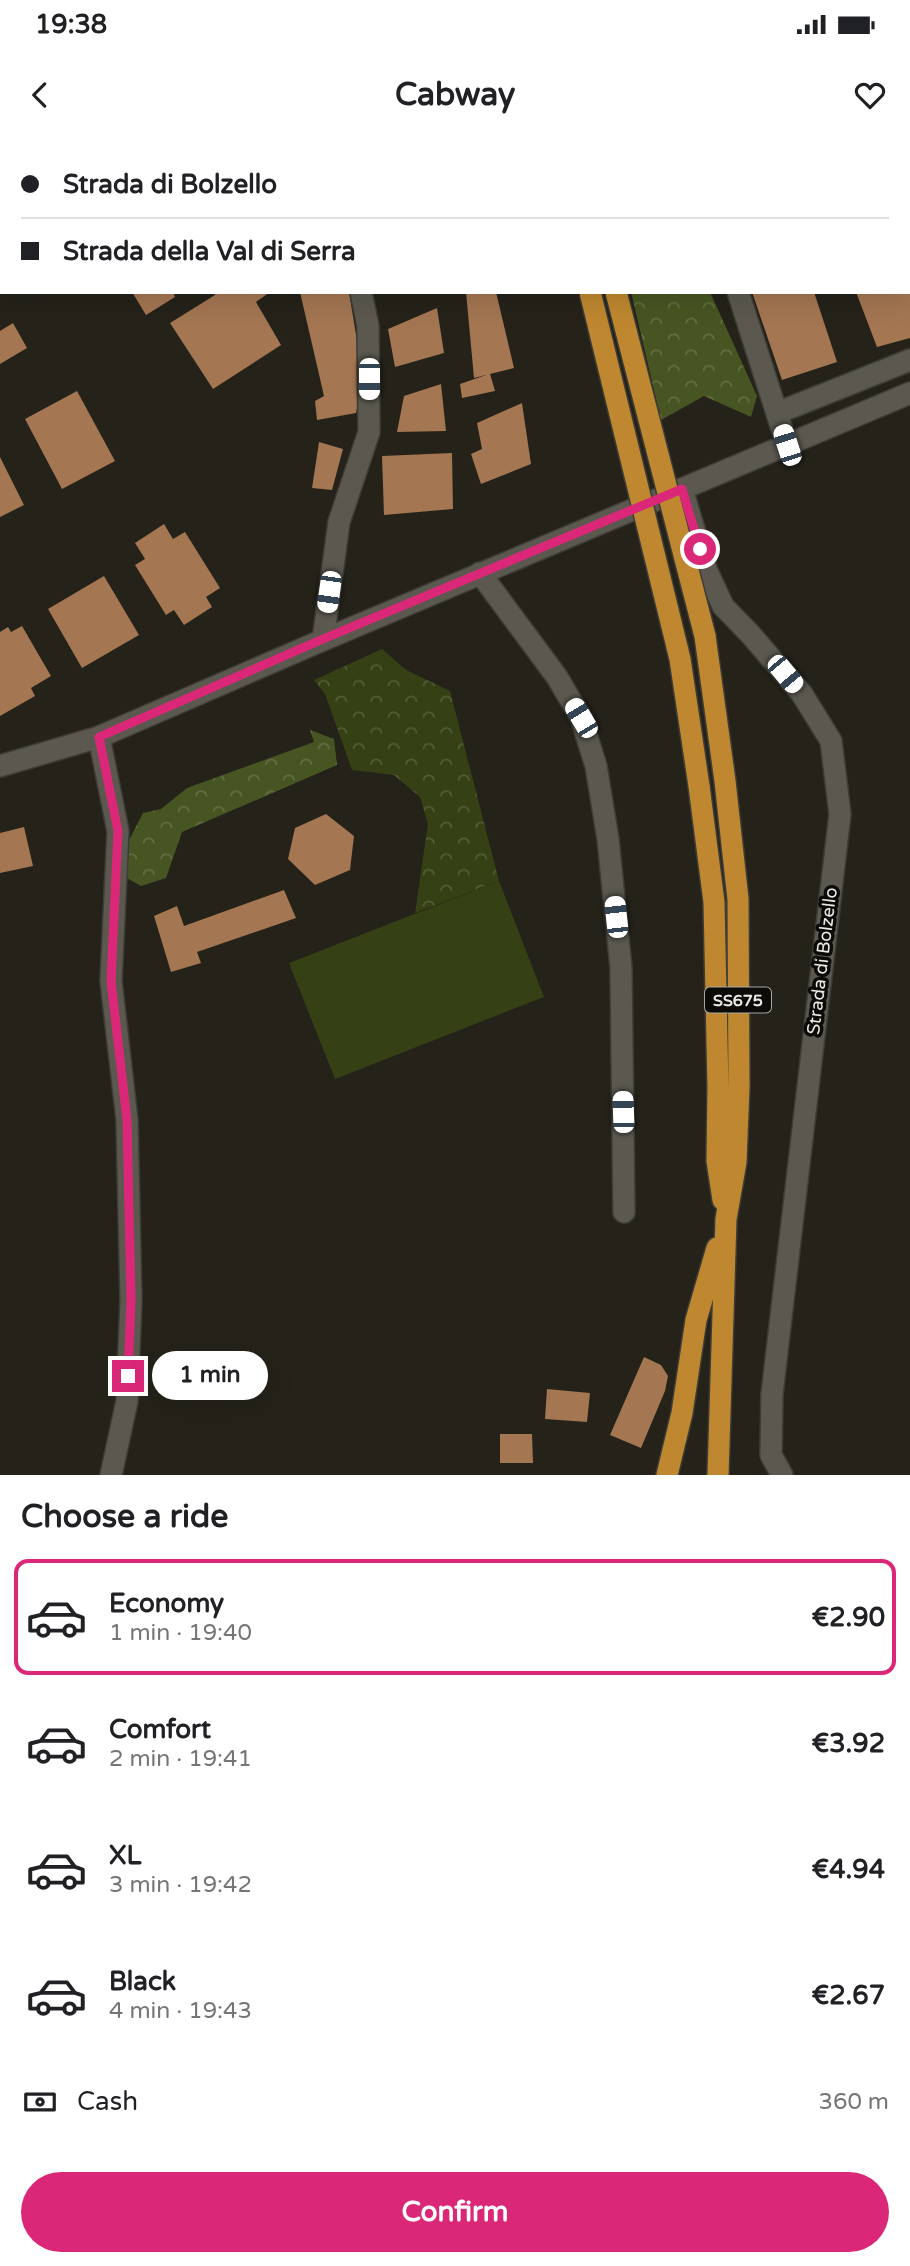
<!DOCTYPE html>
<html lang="en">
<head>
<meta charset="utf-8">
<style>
	:root { --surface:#fff; --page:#f6f6f6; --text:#202124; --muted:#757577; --line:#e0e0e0; --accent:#db2777 }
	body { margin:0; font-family:"Varela Round",sans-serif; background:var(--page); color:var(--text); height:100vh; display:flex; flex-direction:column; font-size:26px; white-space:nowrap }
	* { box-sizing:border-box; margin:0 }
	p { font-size:23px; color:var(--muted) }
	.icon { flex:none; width:38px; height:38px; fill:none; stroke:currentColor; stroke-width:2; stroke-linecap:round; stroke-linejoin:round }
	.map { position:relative; height:1335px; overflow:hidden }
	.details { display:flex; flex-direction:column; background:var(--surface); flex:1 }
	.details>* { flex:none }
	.hud { position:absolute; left:0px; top:0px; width:910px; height:154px; box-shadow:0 7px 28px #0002; display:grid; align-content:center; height:154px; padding:0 21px; background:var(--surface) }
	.end { position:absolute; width:32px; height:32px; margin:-16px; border:9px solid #db2777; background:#fff; box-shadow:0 0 0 4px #fff }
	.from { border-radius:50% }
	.bubble { position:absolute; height:49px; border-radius:24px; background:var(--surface); box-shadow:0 7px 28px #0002; font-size:23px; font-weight:800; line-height:49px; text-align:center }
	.car { position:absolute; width:21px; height:42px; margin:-21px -10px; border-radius:9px; box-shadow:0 0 5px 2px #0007; background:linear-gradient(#fff 24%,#345 0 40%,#fff 0 76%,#345 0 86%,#fff 0) }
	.hud b { display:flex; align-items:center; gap:24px; height:66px; font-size:26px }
	.hud b+b { border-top:2px solid var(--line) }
	.hud i { width:18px; height:18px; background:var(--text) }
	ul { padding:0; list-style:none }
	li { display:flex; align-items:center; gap:21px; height:116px; margin:0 14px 10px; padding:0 7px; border:4px solid transparent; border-radius:14px }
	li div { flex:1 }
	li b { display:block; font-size:26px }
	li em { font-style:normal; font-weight:800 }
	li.active { border-color:var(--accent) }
	li>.icon { width:63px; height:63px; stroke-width:1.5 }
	h2 { padding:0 21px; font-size:32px; line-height:84px }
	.pay { display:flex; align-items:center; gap:18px; height:77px; padding:0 21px; font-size:26px }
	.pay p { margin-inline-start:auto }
	.action { display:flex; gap:14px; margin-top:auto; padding:14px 21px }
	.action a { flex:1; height:80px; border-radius:42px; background:var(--accent); color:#fff; font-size:28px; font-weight:800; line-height:80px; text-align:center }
	.status { display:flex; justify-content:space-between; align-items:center; height:49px; padding:0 35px; background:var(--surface); direction:ltr }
	.status svg { height:19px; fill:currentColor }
	header { display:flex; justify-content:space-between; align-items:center; height:91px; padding:0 21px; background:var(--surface); font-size:32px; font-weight:800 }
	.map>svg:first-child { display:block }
</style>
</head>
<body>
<div class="status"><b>19:38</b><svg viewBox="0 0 49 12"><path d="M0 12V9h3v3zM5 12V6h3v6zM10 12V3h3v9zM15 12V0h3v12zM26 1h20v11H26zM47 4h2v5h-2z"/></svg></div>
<header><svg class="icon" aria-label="back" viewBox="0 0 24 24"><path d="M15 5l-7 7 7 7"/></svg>Cabway<svg class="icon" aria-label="heart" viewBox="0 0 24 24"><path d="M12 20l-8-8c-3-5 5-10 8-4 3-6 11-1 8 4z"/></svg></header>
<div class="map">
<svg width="910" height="1335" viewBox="0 0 910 1335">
	<defs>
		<pattern id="forest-crowns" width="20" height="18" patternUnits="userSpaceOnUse" patternTransform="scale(1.75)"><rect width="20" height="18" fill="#475522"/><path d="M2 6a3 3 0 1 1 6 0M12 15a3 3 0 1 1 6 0" fill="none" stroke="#626e42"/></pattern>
		<pattern id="park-crowns" width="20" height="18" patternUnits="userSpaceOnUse" patternTransform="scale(1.75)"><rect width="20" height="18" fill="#354114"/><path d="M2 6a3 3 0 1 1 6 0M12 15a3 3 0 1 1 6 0" fill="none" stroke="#525d36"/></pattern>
	</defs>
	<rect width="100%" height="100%" fill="#242219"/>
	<path fill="url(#forest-crowns)" d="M 631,152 L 710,152 L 757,256 L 751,277 L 704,256 L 661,280 Z
		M 310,590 L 334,599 L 337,625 L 182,692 L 166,738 L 141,746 L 123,736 L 128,702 L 143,673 L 161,669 L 187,648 L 314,602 Z"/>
	<path fill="url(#park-crowns)" d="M 382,509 L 406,530 L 450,551 L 499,741 L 415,773 L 428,684 L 420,657 L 394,635 L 352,630 L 325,554 L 314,540 Z"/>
	<path fill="#354114" d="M 499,741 L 544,857 L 335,939 L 289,823 Z"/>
	<path fill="#a47652" d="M 132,152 L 173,152 L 175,157 L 146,175 Z
		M 213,152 L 270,152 L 256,162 L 281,205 L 213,249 L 170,183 L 215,155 Z
		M 300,152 L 349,152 L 363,238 L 356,273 L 317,280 L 315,261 L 324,256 Z
		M 466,152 L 496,152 L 514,228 L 490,234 L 495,251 L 462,258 L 460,244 L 486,235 L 474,238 Z
		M 752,152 L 814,152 L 837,222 L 782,240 Z
		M 856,152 L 910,152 L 910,198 L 877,207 Z
		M 437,168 L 444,213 L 395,227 L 388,189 Z
		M 13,183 L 27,208 L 0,224 L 0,191 Z
		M 441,244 L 446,291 L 397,292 L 404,256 Z
		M 77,251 L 115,321 L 62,349 L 25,279 Z
		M 522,263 L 531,324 L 481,344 L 471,314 L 482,309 L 477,283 Z
		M 319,302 L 343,309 L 332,350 L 312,348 Z
		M 452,313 L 453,369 L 384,375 L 382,316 Z
		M 0,317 L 24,365 L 0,377 Z
		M 164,384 L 173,399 L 185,392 L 220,448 L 206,457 L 212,467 L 184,485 L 174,470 L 166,475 L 135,425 L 145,419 L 135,403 Z
		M 104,436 L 139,495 L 82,528 L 48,469 Z
		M 22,486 L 51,536 L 31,548 L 35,556 L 0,576 L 0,492 L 8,487 L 11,492 Z
		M 326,674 L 354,696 L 350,730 L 315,745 L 288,719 L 295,688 Z
		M 24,687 L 33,726 L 0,733 L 0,693 Z
		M 284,750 L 296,778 L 197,812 L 201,823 L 171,832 L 154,776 L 177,766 L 184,786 Z
		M 644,1217 L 661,1225 L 668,1236 L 665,1251 L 641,1308 L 610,1295 Z
		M 547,1249 L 590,1253 L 587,1282 L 545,1279 Z
		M 500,1294 L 532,1294 L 533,1323 L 500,1323 Z"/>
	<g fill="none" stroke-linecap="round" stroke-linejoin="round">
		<g stroke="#3e3c36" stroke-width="24">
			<path id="minor" d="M 329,0 L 330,2
				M 243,2 L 246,0
				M 0,134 L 2,133
				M 738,152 L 787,305
				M 777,273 L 910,220
				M 682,349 L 706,429 L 723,466 L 751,495 L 802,554 L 831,601 L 840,674 L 772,1254 L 771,1315 L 782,1335
				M 480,433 L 557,537 L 581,578 L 596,626 L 608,699 L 621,828 L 624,1072
				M 323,500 L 339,382 L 369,292 L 368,186 L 361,152
				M 99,597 L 118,691 L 111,841 L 127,980 L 131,1160 L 127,1261 L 111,1335"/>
		</g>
		<g stroke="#3e3c36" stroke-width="24">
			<path id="tertiary" d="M 0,626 L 99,597 L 323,500 L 910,253"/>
		</g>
		<g stroke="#3e3c36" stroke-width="24">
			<path id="trunk" d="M 551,0 L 551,2
				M 578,0 L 578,2
				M 705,496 L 725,641 L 738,759 L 739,947 L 736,1022 L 726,1079 L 718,1335
				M 699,646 L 714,762 L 718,948 L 717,1021 L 723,1060
				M 667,1335 L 682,1273 L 696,1180 L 717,1108"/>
		</g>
		<use href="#minor" stroke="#5b594f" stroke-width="21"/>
		<use href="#tertiary" stroke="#5b594f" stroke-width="21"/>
		<use href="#trunk" stroke="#bf8830" stroke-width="21"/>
		<g stroke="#3e3c36" stroke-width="24" stroke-linecap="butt">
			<path id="trunk-bridge" d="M 590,152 L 680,519 L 699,646
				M 616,152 L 705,496"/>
		</g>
		<use href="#trunk-bridge" stroke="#bf8830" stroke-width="21"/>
	</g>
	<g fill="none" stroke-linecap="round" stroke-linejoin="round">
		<path stroke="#db2777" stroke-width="9" d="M 128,1236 L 131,1160 L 127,980 L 111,841 L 118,691 L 99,597 L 323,499 L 682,349 L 700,409"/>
	</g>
	<g text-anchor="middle" stroke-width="7" stroke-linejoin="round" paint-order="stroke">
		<rect fill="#0c0b08" stroke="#a8a7a2" stroke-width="2" x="705" y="847.5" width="66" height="25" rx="5"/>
		<g font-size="16" font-weight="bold" fill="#ebeae4">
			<text x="738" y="866">SS675</text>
		</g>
		<g font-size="18" fill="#ebeae4" stroke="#0c0b08">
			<text transform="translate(822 821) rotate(-83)" y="6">Strada di Bolzello</text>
		</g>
	</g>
</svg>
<i class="end from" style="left:700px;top:409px"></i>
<i class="end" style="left:128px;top:1236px"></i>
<div class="bubble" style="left:152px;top:1211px;width:116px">1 min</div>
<i class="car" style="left:369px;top:239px;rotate:180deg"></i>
<i class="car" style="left:787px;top:305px;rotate:342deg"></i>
<i class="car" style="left:329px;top:452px;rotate:188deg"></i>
<i class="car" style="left:785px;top:534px;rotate:140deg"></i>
<i class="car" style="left:581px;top:578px;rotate:329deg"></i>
<i class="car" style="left:616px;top:777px;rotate:354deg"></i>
<i class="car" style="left:623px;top:972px;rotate:358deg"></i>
<div class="hud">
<b><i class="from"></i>Strada di Bolzello</b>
<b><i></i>Strada della Val di Serra</b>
</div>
</div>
<section class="details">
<h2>Choose a ride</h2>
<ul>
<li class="active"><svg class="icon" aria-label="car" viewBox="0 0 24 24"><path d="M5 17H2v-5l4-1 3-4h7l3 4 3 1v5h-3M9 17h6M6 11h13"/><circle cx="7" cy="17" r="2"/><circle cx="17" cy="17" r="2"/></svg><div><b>Economy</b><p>1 min · 19:40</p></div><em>€2.90</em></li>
<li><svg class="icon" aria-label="car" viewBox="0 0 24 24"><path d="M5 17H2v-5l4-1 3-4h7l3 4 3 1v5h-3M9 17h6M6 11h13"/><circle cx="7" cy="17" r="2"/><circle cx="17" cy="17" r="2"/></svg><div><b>Comfort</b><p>2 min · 19:41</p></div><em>€3.92</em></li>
<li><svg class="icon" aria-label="car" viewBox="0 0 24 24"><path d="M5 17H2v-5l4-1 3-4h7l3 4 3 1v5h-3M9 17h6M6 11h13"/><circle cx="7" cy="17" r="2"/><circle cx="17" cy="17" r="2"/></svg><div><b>XL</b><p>3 min · 19:42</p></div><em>€4.94</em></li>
<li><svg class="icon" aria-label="car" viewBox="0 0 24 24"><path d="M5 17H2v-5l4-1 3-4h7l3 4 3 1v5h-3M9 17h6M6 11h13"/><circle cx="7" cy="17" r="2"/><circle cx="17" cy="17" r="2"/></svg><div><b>Black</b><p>4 min · 19:43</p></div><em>€2.67</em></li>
</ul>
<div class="pay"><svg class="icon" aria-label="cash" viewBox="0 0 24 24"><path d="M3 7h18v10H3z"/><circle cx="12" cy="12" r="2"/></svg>Cash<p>360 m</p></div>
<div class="action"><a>Confirm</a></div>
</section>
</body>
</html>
